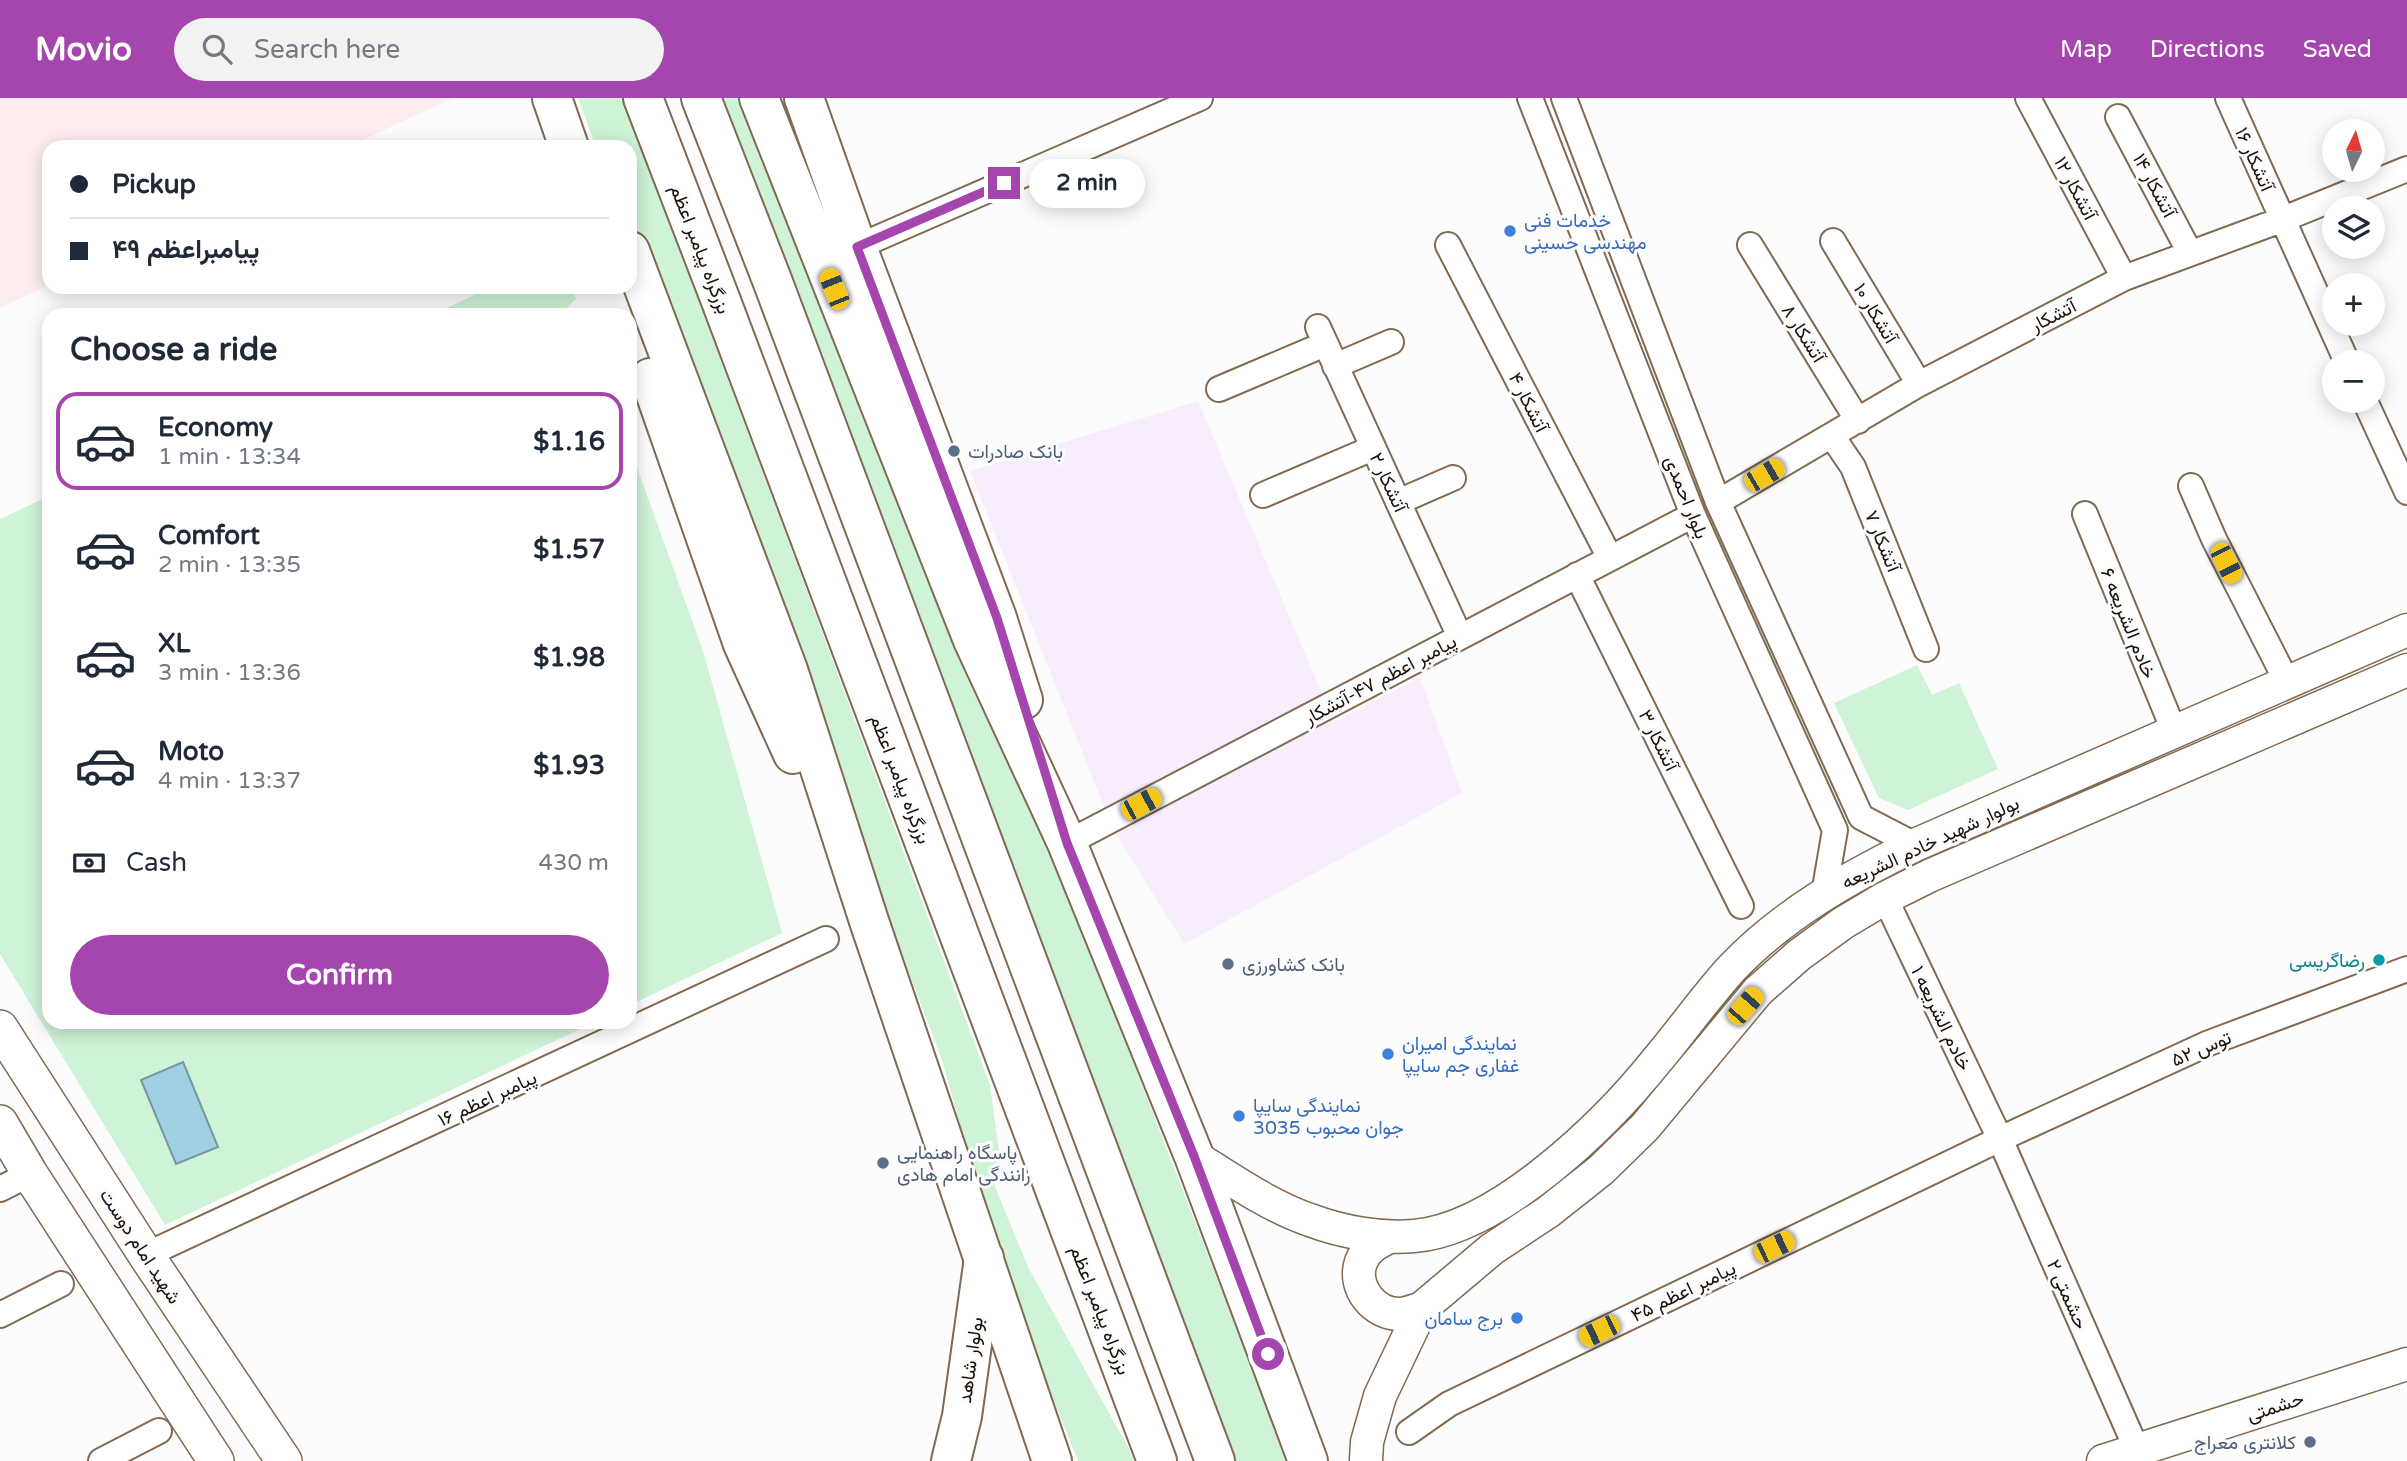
<!DOCTYPE html>
<html lang="en">
<head>
<meta charset="utf-8">
<style>
	:root { --surface:#fff; --page:#f2f2f3; --text:#1f2937; --muted:#747a83; --line:#e0e1e3; --accent:#a546ae }
	body { margin:0; font-family:"Varela Round",Vazirmatn,sans-serif; background:var(--page); color:var(--text); height:100vh; display:flex; flex-direction:column; font-size:26px; white-space:nowrap }
	* { box-sizing:border-box; margin:0 }
	p { font-size:23px; color:var(--muted) }
	.icon { flex:none; width:38px; height:38px; fill:none; stroke:currentColor; stroke-width:2; stroke-linecap:round; stroke-linejoin:round }
	.map { position:relative; flex:1; overflow:hidden }
	.sheet { position:absolute; left:42px; top:210px; width:595px; height:721px; display:flex; flex-direction:column; background:var(--surface); border-radius:21px; box-shadow:0 4px 18px #0003 }
	.sheet>* { flex:none }
	.hud { position:absolute; left:42px; top:42px; width:595px; height:154px; border-radius:21px; box-shadow:0 4px 18px #0003; display:grid; align-content:center; height:154px; padding:0 28px; background:var(--surface) }
	.needle { width:46px; rotate:5deg }
	.tools { position:absolute; left:2322px; top:21px; display:grid; gap:14px }
	.tools a { display:grid; place-items:center; width:63px; height:63px; border-radius:50%; background:var(--surface); box-shadow:0 4px 18px #0003; font-size:35px }
	.end { position:absolute; width:32px; height:32px; margin:-16px; border:9px solid #a546ae; background:#fff; box-shadow:0 0 0 4px #fff }
	.from { border-radius:50% }
	.bubble { position:absolute; height:49px; border-radius:24px; background:var(--surface); box-shadow:0 4px 18px #0003; font-size:23px; font-weight:700; line-height:49px; text-align:center }
	.car { position:absolute; width:21px; height:42px; margin:-21px -10px; border-radius:9px; box-shadow:0 0 5px 2px #0007; background:linear-gradient(#f5c518 24%,#345 0 40%,#f5c518 0 76%,#345 0 86%,#f5c518 0) }
	.hud b { display:flex; align-items:center; gap:24px; height:66px; font-size:26px }
	.hud b+b { border-top:2px solid var(--line) }
	.hud i { width:18px; height:18px; background:var(--text) }
	ul { padding:0; list-style:none }
	li { display:flex; align-items:center; gap:21px; height:98px; margin:0 14px 10px; padding:0 14px; border:4px solid transparent; border-radius:21px }
	li div { flex:1 }
	li b { display:block; font-size:26px }
	li em { font-style:normal; font-weight:700 }
	li.selected { border-color:var(--accent) }
	li>.icon { width:63px; height:63px; stroke-width:1.5 }
	h2 { padding:0 28px; font-size:32px; line-height:84px }
	.pay { display:flex; align-items:center; gap:18px; height:77px; padding:0 28px; font-size:26px }
	.pay p { margin-inline-start:auto }
	.cta { display:flex; gap:14px; margin-top:auto; padding:14px 28px }
	.cta a { flex:1; height:80px; border-radius:42px; background:var(--accent); color:#fff; font-size:28px; font-weight:700; line-height:80px; text-align:center }
	header { display:flex; align-items:center; gap:42px; box-sizing:border-box; height:98px; padding:0 35px; background:var(--accent); color:#fff }
	header strong { font-size:33px }
	nav { display:flex; gap:38px; margin-inline-start:auto; font-size:24px }
	.search { width:490px; height:63px; background:var(--page); display:flex; align-items:center; gap:18px; box-sizing:border-box; padding:0 24px; border-radius:38px; color:var(--muted); font-size:26px }
	.map>svg:first-child { display:block }
</style>
</head>
<body>
<header>
<strong>Movio</strong>
<div class="search"><svg class="icon" aria-label="search" viewBox="0 0 24 24"><circle cx="10" cy="10" r="6"/><path d="M15 15l6 6"/></svg>Search here</div>
<nav><a>Map</a><a>Directions</a><a>Saved</a></nav>
</header>
<div class="map">
<svg width="2407" height="1363" viewBox="0 0 2407 1363">
	<rect width="100%" height="100%" fill="#fcfcfc"/>
	<path fill="#f8edfd" d="M 1198,303 L 1334,624 L 1420,579 L 1462,695 L 1184,846 L 1113,731 L 970,373 Z"/>
	<path fill="#fdedef" d="M 0,0 L 453,0 L 347,49 L 49,49 L 49,187 L 0,210 Z"/>
	<path fill="#cff3d6" d="M 578,0 L 624,0 L 990,987 L 999,1053 L 995,1089 L 1029,1171 L 1129,1351 L 1134,1363 L 1078,1363 L 996,1157 L 942,962 L 630,138 L 630,49 L 596,49 Z
		M 719,0 L 785,0 L 814,92 L 1045,737 L 1230,1214 L 1291,1363 L 1233,1363 Z
		M 491,189 L 572,189 L 576,201 L 559,217 L 432,217 Z
		M 630,350 L 703,553 L 782,835 L 630,907 Z
		M 49,398 L 49,924 L 595,924 L 165,1127 L 0,856 L 0,421 Z
		M 1917,567 L 1932,597 L 1959,585 L 1998,671 L 1908,712 L 1879,700 L 1834,605 Z"/>
	<path fill="#a0d1e3" stroke="#7897a1" stroke-width="2" d="M 183,964 L 218,1049 L 176,1066 L 141,982 Z"/>
	<g fill="none" stroke-linecap="round" stroke-linejoin="round">
		<g stroke="#806a51" stroke-width="28">
			<path id="minor" d="M 1530,0 L 1693,417 L 1835,732 L 1824,796
				M 1564,0 L 1718,404 L 1861,719 L 1915,747
				M 2028,0 L 2124,180
				M 2228,0 L 2347,264
				M 2118,19 L 2190,155
				M 1833,143 L 1919,286
				M 1448,147 L 1610,460
				M 1750,147 L 1858,323
				M 857,149 L 1200,0
				M 1318,229 L 1460,539
				M 1335,268 L 1391,244
				M 1219,291 L 1325,246
				M 2365,303 L 2407,394
				M 1832,338 L 1853,369 L 1926,551
				M 2191,388 L 2214,441 L 2287,584
				M 1263,397 L 1373,350
				M 1398,404 L 1453,380
				M 1718,404 L 1919,286 L 2124,180 L 2281,122 L 2407,71
				M 2085,416 L 2174,633
				M 1577,477 L 1741,808
				M 1067,745 L 1693,417
				M 1885,800 L 2000,1041 L 2137,1352
				M 0,1091 L 30,1076
				M 146,1157 L 826,841
				M 0,1217 L 61,1186
				M 1409,1334 L 1449,1306 L 2000,1041 L 2209,945 L 2407,871
				M 101,1363 L 159,1333"/>
		</g>
		<g stroke="#806a51" stroke-width="35">
			<path id="tertiary" d="M 1194,1058 C 1231,1081 1269,1108 1310,1122 C 1342,1134 1380,1141 1414,1138 C 1499,1131 1606,1026 1658,961 C 1683,931 1705,900 1731,871 C 1782,817 1849,779 1915,747 L 2407,532
				M 1389,1139 C 1377,1145 1366,1150 1361,1164 C 1352,1189 1374,1217 1401,1216 C 1408,1215 1416,1212 1422,1210
				M 1366,1363 L 1367,1344 L 1380,1298 L 1422,1210 L 1492,1151 L 1548,1114 L 1601,1072 L 1645,1029 L 1758,893 L 1799,857 L 1843,825 L 1885,800 L 1929,778 L 2407,572
				M 2103,1363 L 2407,1266"/>
		</g>
		<g stroke="#806a51" stroke-width="38">
			<path id="secondary" d="M 0,930 L 146,1157 L 284,1363
				M 0,1025 L 30,1076 L 216,1363"/>
		</g>
		<g stroke="#806a51" stroke-width="42">
			<path id="primary" d="M 951,1363 L 962,1318 L 984,1160"/>
		</g>
		<g stroke="#806a51" stroke-width="42">
			<path id="trunk" d="M 552,0 L 569,49
				M 643,0 L 721,203 L 1157,1363
				M 701,0 L 772,182 L 1215,1363
				M 759,0 L 973,542 L 1067,745 L 1194,1058 L 1308,1363
				M 804,0 L 857,149 L 997,520 L 1023,602
				M 630,153 L 788,572 L 869,823 L 1052,1363
				M 650,280 L 743,546 L 793,656"/>
		</g>
		<use href="#minor" stroke="#fff" stroke-width="24"/>
		<use href="#tertiary" stroke="#fff" stroke-width="32"/>
		<use href="#secondary" stroke="#fff" stroke-width="35"/>
		<use href="#primary" stroke="#fff" stroke-width="38"/>
		<use href="#trunk" stroke="#fff" stroke-width="38"/>
	</g>
	<g fill="none" stroke-linecap="round" stroke-linejoin="round">
		<path stroke="#a546ae" stroke-width="9" d="M 1004,85 L 857,149 L 997,520 L 1067,745 L 1194,1058 L 1268,1256"/>
	</g>
	<g fill="#3f7fe0" stroke="#fcfcfc" stroke-width="2.5">
		<circle cx="1510" cy="133" r="7"/>
		<circle cx="1388" cy="956" r="7"/>
		<circle cx="1239" cy="1018" r="7"/>
		<circle cx="1517" cy="1220" r="7"/>
	</g>
	<g fill="#5c6f8a" stroke="#fcfcfc" stroke-width="2.5">
		<circle cx="954" cy="353" r="7"/>
		<circle cx="1228" cy="866" r="7"/>
		<circle cx="883" cy="1065" r="7"/>
		<circle cx="2310" cy="1344" r="7"/>
	</g>
	<circle fill="#0f9aa8" stroke="#fcfcfc" stroke-width="2.5" cx="2379" cy="862" r="7"/>
	<g text-anchor="middle" stroke-width="6" stroke-linejoin="round" paint-order="stroke">
		<g font-size="19" fill="#1a1108" stroke="#fcfcfc">
			<text transform="translate(2255 61) rotate(66)" y="7">آتشکار ۱۶</text>
			<text transform="translate(2155 87) rotate(62)" y="7">آتشکار ۱۴</text>
			<text transform="translate(2076 90) rotate(62)" y="7">آتشکار ۱۲</text>
			<text transform="translate(701 151) rotate(69)" y="7">بزرگراه پیامبر اعظم</text>
			<text transform="translate(1876 215) rotate(59)" y="7">آتشکار ۱۰</text>
			<text transform="translate(2053 217) rotate(-27)" y="7">آتشکار</text>
			<text transform="translate(1804 235) rotate(58)" y="7">آتشکار ۸</text>
			<text transform="translate(1529 304) rotate(63)" y="7">آتشکار ۴</text>
			<text transform="translate(1389 384) rotate(65)" y="7">آتشکار ۲</text>
			<text transform="translate(1687 399) rotate(68)" y="7">بلوار احمدی</text>
			<text transform="translate(1883 443) rotate(68)" y="7">آتشکار ۷</text>
			<text transform="translate(2129 525) rotate(68)" y="7">خادم الشریعه ۶</text>
			<text transform="translate(1380 581) rotate(-28)" y="7">پیامبر اعظم ۴۷-آتشکار</text>
			<text transform="translate(1659 642) rotate(64)" y="7">آتشکار ۳</text>
			<text transform="translate(901 681) rotate(69)" y="7">بزرگراه پیامبر اعظم</text>
			<text transform="translate(1930 744) rotate(-25)" y="7">بولوار شهید خادم الشریعه</text>
			<text transform="translate(1942 920) rotate(64)" y="7">خادم الشریعه ۱</text>
			<text transform="translate(2201 950) rotate(-23)" y="7">توس ۵۲</text>
			<text transform="translate(487 1000) rotate(-25)" y="7">پیامبر اعظم ۱۶</text>
			<text transform="translate(141 1148) rotate(57)" y="7">شهید امام دوست</text>
			<text transform="translate(1683 1193) rotate(-26)" y="7">پیامبر اعظم ۴۵</text>
			<text transform="translate(2068 1196) rotate(66)" y="7">حشمتی ۲</text>
			<text transform="translate(1101 1212) rotate(69)" y="7">بزرگراه پیامبر اعظم</text>
			<text transform="translate(970 1262) rotate(-82)" y="7">بولوار شاهد</text>
			<text transform="translate(2275 1308) rotate(-18)" y="7">حشمتی</text>
		</g>
		<g font-size="19" fill="#366cbe" stroke="#fcfcfc" text-anchor="start">
			<text x="1524" y="129">خدمات فنی<tspan x="1524" dy="22">مهندسی حسینی</tspan></text>
			<text x="1402" y="952">نمایندگی امیران<tspan x="1402" dy="22">غفاری جم سایپا</tspan></text>
			<text x="1253" y="1014">نمایندگی سایپا<tspan x="1253" dy="22">جوان محبوب 3035</tspan></text>
			<text x="1503" y="1227" text-anchor="end">برج سامان</text>
		</g>
		<g font-size="19" fill="#4e5e75" stroke="#fcfcfc" text-anchor="start">
			<text x="968" y="360">بانک صادرات</text>
			<text x="1242" y="873">بانک کشاورزی</text>
			<text x="897" y="1061">پاسگاه راهنمایی<tspan x="897" dy="22">رانندگی امام هادی</tspan></text>
			<text x="2296" y="1351" text-anchor="end">کلانتری معراج</text>
		</g>
		<g font-size="19" fill="#0d838f" stroke="#fcfcfc" text-anchor="end">
			<text x="2365" y="869">رضاگریسی</text>
		</g>
	</g>
</svg>
<div class="tools">
<a><svg class="needle" viewBox="-14 -14 28 28"><path d="M0-13l5 13h-10z" fill="#e53935"/><path d="M0 13l5-13h-10z" fill="#747a83"/></svg></a>
<a><svg class="icon" aria-label="layers" viewBox="0 0 24 24"><path d="M12 4l9 5-9 5-9-5zM3 14l9 5 9-5"/></svg></a>
<a>+</a>
<a>−</a>
</div>
<i class="end from" style="left:1268px;top:1256px"></i>
<i class="end" style="left:1004px;top:85px"></i>
<div class="bubble" style="left:1029px;top:61px;width:116px">2 min</div>
<i class="car" style="left:834px;top:191px;rotate:338deg"></i>
<i class="car" style="left:1764px;top:377px;rotate:60deg"></i>
<i class="car" style="left:2226px;top:465px;rotate:153deg"></i>
<i class="car" style="left:1141px;top:706px;rotate:62deg"></i>
<i class="car" style="left:1745px;top:908px;rotate:41deg"></i>
<i class="car" style="left:1774px;top:1149px;rotate:64deg"></i>
<i class="car" style="left:1599px;top:1233px;rotate:244deg"></i>
<div class="hud">
<b><i class="from"></i>Pickup</b>
<b><i></i>پیامبراعظم ۴۹</b>
</div>
<section class="sheet">
<h2>Choose a ride</h2>
<ul>
<li class="selected"><svg class="icon" aria-label="car" viewBox="0 0 24 24"><path d="M5 17H2v-5l4-1 3-4h7l3 4 3 1v5h-3M9 17h6M6 11h13"/><circle cx="7" cy="17" r="2"/><circle cx="17" cy="17" r="2"/></svg><div><b>Economy</b><p>1 min · 13:34</p></div><em>$1.16</em></li>
<li><svg class="icon" aria-label="car" viewBox="0 0 24 24"><path d="M5 17H2v-5l4-1 3-4h7l3 4 3 1v5h-3M9 17h6M6 11h13"/><circle cx="7" cy="17" r="2"/><circle cx="17" cy="17" r="2"/></svg><div><b>Comfort</b><p>2 min · 13:35</p></div><em>$1.57</em></li>
<li><svg class="icon" aria-label="car" viewBox="0 0 24 24"><path d="M5 17H2v-5l4-1 3-4h7l3 4 3 1v5h-3M9 17h6M6 11h13"/><circle cx="7" cy="17" r="2"/><circle cx="17" cy="17" r="2"/></svg><div><b>XL</b><p>3 min · 13:36</p></div><em>$1.98</em></li>
<li><svg class="icon" aria-label="car" viewBox="0 0 24 24"><path d="M5 17H2v-5l4-1 3-4h7l3 4 3 1v5h-3M9 17h6M6 11h13"/><circle cx="7" cy="17" r="2"/><circle cx="17" cy="17" r="2"/></svg><div><b>Moto</b><p>4 min · 13:37</p></div><em>$1.93</em></li>
</ul>
<div class="pay"><svg class="icon" aria-label="cash" viewBox="0 0 24 24"><path d="M3 7h18v10H3z"/><circle cx="12" cy="12" r="2"/></svg>Cash<p>430 m</p></div>
<div class="cta"><a>Confirm</a></div>
</section>
</div>
</body>
</html>
